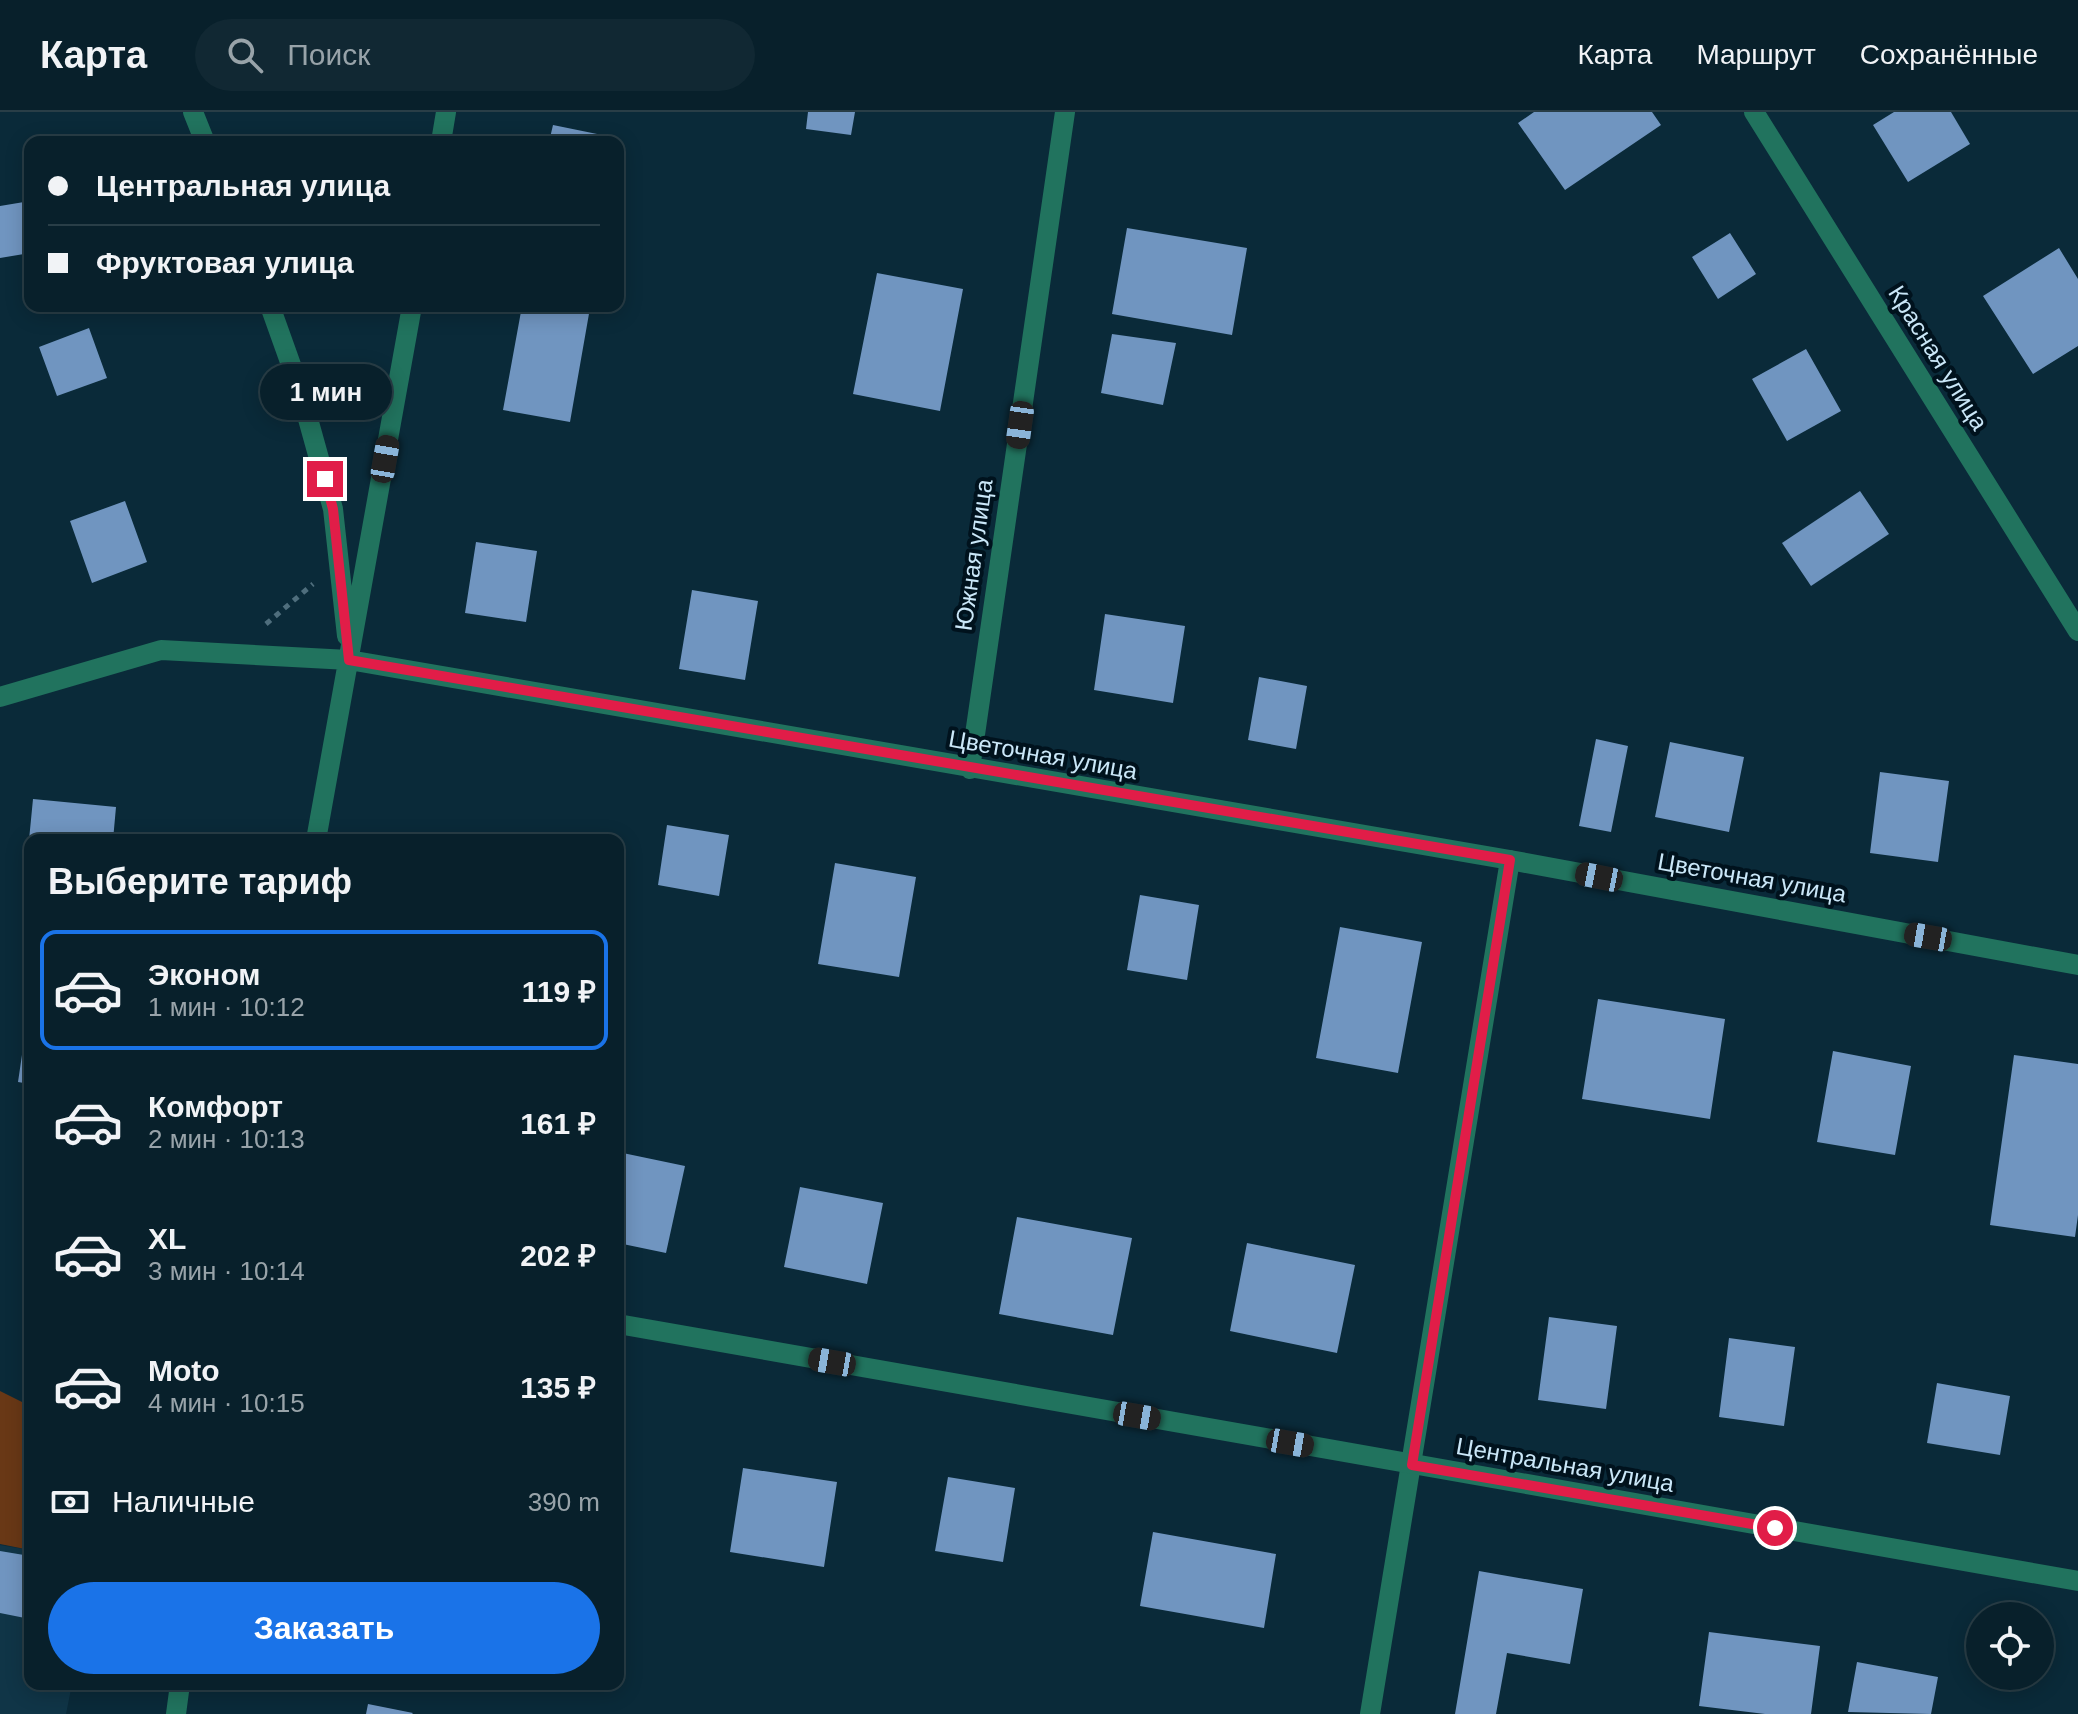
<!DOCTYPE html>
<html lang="ru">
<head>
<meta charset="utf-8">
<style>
	:root { --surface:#08202b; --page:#112833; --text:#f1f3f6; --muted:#98a3a9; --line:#293e47; --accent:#1a73e8 }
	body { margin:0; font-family:Arial,sans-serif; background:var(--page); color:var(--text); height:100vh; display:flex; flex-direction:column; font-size:30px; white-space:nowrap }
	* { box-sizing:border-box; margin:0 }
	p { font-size:26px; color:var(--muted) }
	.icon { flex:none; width:44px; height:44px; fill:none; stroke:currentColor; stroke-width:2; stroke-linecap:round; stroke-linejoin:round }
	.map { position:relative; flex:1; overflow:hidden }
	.side { position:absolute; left:24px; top:722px; width:600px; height:856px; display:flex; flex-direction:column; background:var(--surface); border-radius:16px; box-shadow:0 4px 20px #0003,0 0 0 2px var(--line) }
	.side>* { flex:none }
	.top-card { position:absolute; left:24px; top:24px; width:600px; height:176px; border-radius:16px; box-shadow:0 4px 20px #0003,0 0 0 2px var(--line); display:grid; align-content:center; height:176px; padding:0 24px; background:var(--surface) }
	.fabs { position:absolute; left:1966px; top:1490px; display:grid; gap:16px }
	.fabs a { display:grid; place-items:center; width:88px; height:88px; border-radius:50%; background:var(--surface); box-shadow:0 4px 20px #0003,0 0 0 2px var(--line); font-size:40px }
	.end { position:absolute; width:36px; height:36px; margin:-18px; border:10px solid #e11d48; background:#fff; box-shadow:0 0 0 4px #fff }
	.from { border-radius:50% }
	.bubble { position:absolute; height:56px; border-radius:28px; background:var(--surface); box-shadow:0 4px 20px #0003,0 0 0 2px var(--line); font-size:26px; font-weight:800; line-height:56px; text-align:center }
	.car { position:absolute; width:24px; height:48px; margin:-24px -12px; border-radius:10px; box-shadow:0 0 6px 2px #0007; background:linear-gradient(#222 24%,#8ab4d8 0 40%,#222 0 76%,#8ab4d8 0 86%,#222 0) }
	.top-card b { display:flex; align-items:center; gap:28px; height:76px; font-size:30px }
	.top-card b+b { border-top:2px solid var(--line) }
	.top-card i { width:20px; height:20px; background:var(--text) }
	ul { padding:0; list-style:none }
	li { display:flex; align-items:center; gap:24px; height:120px; margin:0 16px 12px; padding:0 8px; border:4px solid transparent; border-radius:16px }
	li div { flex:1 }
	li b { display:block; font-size:30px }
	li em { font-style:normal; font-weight:800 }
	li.current { border-color:var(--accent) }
	li>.icon { width:72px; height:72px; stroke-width:1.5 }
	h2 { padding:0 24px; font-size:36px; line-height:96px }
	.pay { display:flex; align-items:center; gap:20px; height:88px; padding:0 24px; font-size:30px }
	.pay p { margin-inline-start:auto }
	.primary-button { display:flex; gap:16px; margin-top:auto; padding:16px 24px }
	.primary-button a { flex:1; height:92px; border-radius:48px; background:var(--accent); color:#fff; font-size:32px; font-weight:800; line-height:92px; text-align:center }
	header { display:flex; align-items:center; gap:48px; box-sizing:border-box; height:112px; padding:0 40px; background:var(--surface); border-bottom:2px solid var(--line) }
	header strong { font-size:38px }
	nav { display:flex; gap:44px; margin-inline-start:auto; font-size:28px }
	.search { width:560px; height:72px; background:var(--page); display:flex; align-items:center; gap:20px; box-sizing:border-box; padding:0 28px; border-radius:44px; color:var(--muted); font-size:30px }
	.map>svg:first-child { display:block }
</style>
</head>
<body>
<header>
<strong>Карта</strong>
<div class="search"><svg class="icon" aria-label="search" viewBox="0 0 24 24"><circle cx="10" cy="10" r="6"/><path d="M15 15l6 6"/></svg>Поиск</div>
<nav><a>Карта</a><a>Маршрут</a><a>Сохранённые</a></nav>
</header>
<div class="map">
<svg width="2078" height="1602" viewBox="0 0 2078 1602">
	<rect width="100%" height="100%" fill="#0a2a39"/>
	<path fill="#103547" d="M 0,1433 L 30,1438 L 30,1572 L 72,1572 L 66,1602 L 0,1602 Z"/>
	<path fill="#693816" d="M 0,1279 L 30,1294 L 30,1438 L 0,1432 Z"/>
	<path fill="#7095c0" d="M 808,0 L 855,0 L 851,23 L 806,17 Z
		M 1534,0 L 1652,0 L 1661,13 L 1565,78 L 1518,11 Z
		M 1894,0 L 1951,0 L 1970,32 L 1908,70 L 1873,13 Z
		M 553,13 L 602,23 L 601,30 L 549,30 Z
		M 30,89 L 30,141 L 0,146 L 0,94 Z
		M 1127,116 L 1247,136 L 1232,223 L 1112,202 Z
		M 1730,121 L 1756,162 L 1718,187 L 1692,145 Z
		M 2059,136 L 2078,167 L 2078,234 L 2033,262 L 1983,184 Z
		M 877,161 L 963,177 L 940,299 L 853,282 Z
		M 522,194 L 590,196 L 570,310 L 503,298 Z
		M 89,216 L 107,266 L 57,284 L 39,235 Z
		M 1112,222 L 1176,231 L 1163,293 L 1101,281 Z
		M 1806,237 L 1841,299 L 1787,329 L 1752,267 Z
		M 1860,379 L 1889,422 L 1811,474 L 1782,431 Z
		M 125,389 L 147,450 L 92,471 L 70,409 Z
		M 476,430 L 537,439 L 526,510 L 465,501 Z
		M 692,478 L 758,489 L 745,568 L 679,557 Z
		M 1105,502 L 1185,514 L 1173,591 L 1094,578 Z
		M 1259,565 L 1307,574 L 1296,637 L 1248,628 Z
		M 1596,627 L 1628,634 L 1611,720 L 1579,714 Z
		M 1670,630 L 1744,645 L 1729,720 L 1655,705 Z
		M 1880,660 L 1949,669 L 1938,750 L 1870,741 Z
		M 33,687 L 116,695 L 113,728 L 29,728 Z
		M 667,713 L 729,723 L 719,784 L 658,773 Z
		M 28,738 L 30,738 L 30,780 L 24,779 Z
		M 835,751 L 916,765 L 899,865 L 818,852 Z
		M 1140,783 L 1199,793 L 1187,868 L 1127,858 Z
		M 1340,815 L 1422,830 L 1398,961 L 1316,946 Z
		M 1598,887 L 1725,907 L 1710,1007 L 1582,987 Z
		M 28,902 L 30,902 L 30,972 L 18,970 Z
		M 1833,939 L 1911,954 L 1895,1043 L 1817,1030 Z
		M 2014,943 L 2078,952 L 2078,1103 L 2075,1125 L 1990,1113 Z
		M 618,1040 L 685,1054 L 666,1141 L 618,1131 Z
		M 800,1075 L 883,1091 L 867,1172 L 784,1155 Z
		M 1017,1105 L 1132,1126 L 1113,1223 L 999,1202 Z
		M 1247,1131 L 1355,1153 L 1337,1241 L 1230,1219 Z
		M 1549,1205 L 1617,1214 L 1606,1297 L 1538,1288 Z
		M 1729,1226 L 1795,1235 L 1784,1314 L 1719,1305 Z
		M 1937,1271 L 2010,1284 L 2000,1343 L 1927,1331 Z
		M 743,1356 L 837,1370 L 824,1455 L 730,1440 Z
		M 948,1365 L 1015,1376 L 1003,1450 L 935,1439 Z
		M 1153,1420 L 1276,1442 L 1264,1516 L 1140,1494 Z
		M 0,1439 L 30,1444 L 30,1507 L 0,1501 Z
		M 1479,1459 L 1583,1477 L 1570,1552 L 1507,1541 L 1496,1602 L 1455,1602 Z
		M 1709,1520 L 1820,1534 L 1811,1602 L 1765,1602 L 1699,1594 Z
		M 1857,1550 L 1938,1565 L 1931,1602 L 1848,1600 Z
		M 368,1592 L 413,1601 L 412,1602 L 366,1602 Z"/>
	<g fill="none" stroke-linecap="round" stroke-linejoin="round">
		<path stroke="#4f6e7d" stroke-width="5" stroke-dasharray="6 6" stroke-linecap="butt" d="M 266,512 L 313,472"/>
		<path stroke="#21735e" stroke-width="20" d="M 1370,1602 L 1510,748"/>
		<path stroke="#21735e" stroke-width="20" d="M 193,0 L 205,30
			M 1754,0 L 2078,519
			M 441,30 L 446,0
			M 270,194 L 300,278 L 333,397 L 347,524
			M 0,585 L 161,538 L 349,548 L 1510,748 L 2078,853
			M 970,657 L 1065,0
			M 316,728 L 412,194
			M 618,1212 L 2078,1469
			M 176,1602 L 180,1572"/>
	</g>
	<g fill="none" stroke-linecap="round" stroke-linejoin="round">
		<path stroke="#e11d48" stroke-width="10" d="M 325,367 L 333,397 L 349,548 L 1510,748 L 1412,1353 L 1775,1416"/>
	</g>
	<g text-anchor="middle" stroke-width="8" stroke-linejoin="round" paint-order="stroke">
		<g font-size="24" fill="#cae7f8" stroke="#00121d">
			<text transform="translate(1938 246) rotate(58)" y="8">Красная улица</text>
			<text transform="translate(974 443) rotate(-82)" y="8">Южная улица</text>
			<text transform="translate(1043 643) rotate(10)" y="8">Цветочная улица</text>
			<text transform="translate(1752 766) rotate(10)" y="8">Цветочная улица</text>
			<text transform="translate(1565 1353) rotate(10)" y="8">Центральная улица</text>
		</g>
	</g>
</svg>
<div class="fabs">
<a><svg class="icon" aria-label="locate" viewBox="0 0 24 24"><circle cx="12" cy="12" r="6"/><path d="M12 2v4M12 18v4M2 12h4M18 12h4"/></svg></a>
</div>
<i class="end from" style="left:1775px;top:1416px"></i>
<i class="end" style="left:325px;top:367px"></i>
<div class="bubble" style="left:260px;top:252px;width:132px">1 мин</div>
<i class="car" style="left:1020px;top:313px;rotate:188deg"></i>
<i class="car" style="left:385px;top:347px;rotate:10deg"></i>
<i class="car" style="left:1599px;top:765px;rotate:281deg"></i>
<i class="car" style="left:1928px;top:825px;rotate:280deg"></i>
<i class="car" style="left:832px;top:1250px;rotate:280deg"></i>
<i class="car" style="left:1137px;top:1304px;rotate:100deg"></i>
<i class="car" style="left:1290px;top:1331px;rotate:100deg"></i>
<div class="top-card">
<b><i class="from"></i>Центральная улица</b>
<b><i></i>Фруктовая улица</b>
</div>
<section class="side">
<h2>Выберите тариф</h2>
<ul>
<li class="current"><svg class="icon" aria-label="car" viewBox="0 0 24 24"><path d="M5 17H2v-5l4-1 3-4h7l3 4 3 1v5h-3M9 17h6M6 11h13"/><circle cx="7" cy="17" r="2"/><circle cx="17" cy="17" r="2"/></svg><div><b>Эконом</b><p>1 мин · 10:12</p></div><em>119 ₽</em></li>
<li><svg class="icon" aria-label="car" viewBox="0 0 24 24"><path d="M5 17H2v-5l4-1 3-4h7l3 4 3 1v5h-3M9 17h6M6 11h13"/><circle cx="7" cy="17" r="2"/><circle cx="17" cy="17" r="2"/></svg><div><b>Комфорт</b><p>2 мин · 10:13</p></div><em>161 ₽</em></li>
<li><svg class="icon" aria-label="car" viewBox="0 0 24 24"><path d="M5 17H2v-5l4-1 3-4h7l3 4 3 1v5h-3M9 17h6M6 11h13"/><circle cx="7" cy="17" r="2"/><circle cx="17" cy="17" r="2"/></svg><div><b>XL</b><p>3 мин · 10:14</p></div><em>202 ₽</em></li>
<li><svg class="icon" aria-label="car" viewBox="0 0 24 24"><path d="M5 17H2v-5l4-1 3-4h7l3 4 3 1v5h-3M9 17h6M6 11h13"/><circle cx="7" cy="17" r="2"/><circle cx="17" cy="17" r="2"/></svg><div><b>Moto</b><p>4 мин · 10:15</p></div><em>135 ₽</em></li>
</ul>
<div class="pay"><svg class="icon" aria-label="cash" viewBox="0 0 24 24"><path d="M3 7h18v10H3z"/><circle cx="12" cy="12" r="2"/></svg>Наличные<p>390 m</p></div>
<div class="primary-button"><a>Заказать</a></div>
</section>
</div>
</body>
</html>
